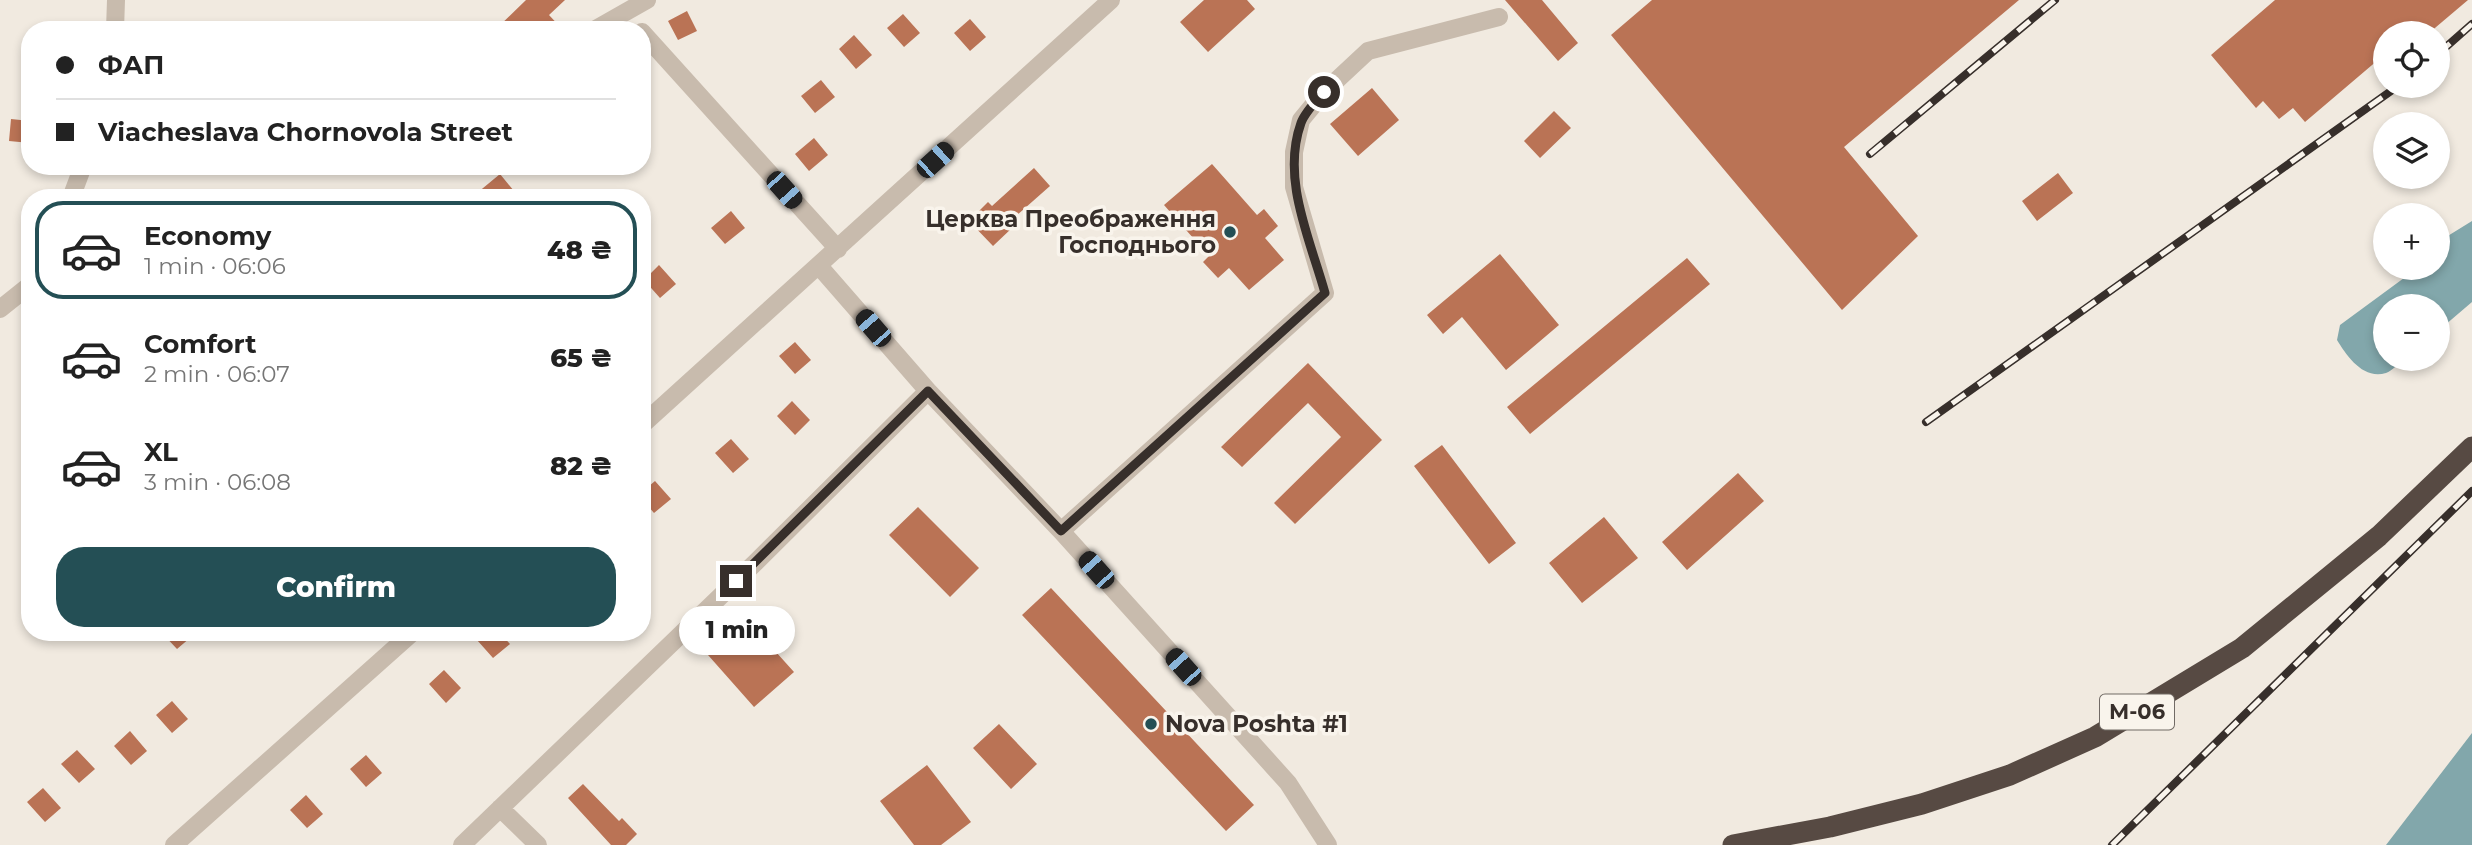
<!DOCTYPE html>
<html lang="en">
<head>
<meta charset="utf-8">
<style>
	:root { --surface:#fff; --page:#f2f2f2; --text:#222; --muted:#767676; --line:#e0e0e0; --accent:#244f55 }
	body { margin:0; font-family:Montserrat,sans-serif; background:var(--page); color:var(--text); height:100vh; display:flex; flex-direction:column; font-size:26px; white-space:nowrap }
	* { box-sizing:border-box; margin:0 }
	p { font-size:23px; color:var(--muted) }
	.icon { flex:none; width:38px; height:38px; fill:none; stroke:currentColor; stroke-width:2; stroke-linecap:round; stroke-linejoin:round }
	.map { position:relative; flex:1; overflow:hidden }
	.drawer { position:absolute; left:21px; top:189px; width:630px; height:452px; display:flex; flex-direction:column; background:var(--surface); border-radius:28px; box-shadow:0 4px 10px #0003 }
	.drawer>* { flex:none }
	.top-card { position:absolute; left:21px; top:21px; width:630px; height:154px; border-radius:28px; box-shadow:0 4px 10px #0003; display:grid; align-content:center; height:154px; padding:0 35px; background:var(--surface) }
	.controls { position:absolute; left:2373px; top:21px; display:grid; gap:14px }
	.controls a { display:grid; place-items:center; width:77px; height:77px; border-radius:50%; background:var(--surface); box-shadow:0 4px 10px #0003; font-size:35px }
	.end { position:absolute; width:32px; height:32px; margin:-16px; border:9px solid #372f2b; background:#fff; box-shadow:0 0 0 4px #fff }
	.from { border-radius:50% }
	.bubble { position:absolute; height:49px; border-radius:24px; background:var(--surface); box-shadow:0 4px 10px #0003; font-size:23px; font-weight:800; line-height:49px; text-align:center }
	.car { position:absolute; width:21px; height:42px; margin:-21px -10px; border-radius:9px; box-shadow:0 0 5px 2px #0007; background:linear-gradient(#222 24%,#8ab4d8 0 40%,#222 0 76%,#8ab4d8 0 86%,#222 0) }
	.top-card b { display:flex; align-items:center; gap:24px; height:66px; font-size:26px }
	.top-card b+b { border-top:2px solid var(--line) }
	.top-card i { width:18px; height:18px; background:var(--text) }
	ul { padding:12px 0 0; list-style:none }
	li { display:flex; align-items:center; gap:21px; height:98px; margin:0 14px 10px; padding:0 21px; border:4px solid transparent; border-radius:28px }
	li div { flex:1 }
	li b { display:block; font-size:26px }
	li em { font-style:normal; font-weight:800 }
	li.active { border-color:var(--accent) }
	li>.icon { width:63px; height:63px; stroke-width:1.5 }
	.button { display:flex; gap:14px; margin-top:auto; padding:14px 35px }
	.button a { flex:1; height:80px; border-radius:28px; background:var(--accent); color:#fff; font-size:28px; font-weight:800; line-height:80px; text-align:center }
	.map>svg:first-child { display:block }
</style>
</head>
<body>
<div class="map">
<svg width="2472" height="845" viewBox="0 0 2472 845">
	<rect width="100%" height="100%" fill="#f1eae0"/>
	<path fill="#82a7ab" d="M 2472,221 L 2472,302 L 2438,331 L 2438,306 L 2385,306 L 2385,359 L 2404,359 C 2399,363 2392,371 2386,373 C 2363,380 2347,356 2337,340 L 2340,325 L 2404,278 L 2414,268 L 2438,268 L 2438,242 Z
		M 2472,733 L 2472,845 L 2386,845 Z"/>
	<path fill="#ba7355" d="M 526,0 L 565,0 L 549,15 L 563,30 L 495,30 Z
		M 1204,0 L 1247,0 L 1255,9 L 1208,52 L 1180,22 Z
		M 1505,0 L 1542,0 L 1578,43 L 1558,61 Z
		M 1652,0 L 2019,0 L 1844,147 L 1918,236 L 1842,310 L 1611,35 Z
		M 2275,0 L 2468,0 L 2429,33 L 2385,33 L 2385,54 L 2305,122 L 2293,108 L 2279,119 L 2263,101 L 2256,108 L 2211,55 Z
		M 687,11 L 697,31 L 678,40 L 668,21 Z
		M 903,14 L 920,33 L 904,47 L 887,28 Z
		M 970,19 L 986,37 L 970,51 L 954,33 Z
		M 854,35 L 872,55 L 856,69 L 839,49 Z
		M 821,80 L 835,97 L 815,113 L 801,96 Z
		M 1372,88 L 1399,120 L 1358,156 L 1330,124 Z
		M 1554,111 L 1571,128 L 1540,158 L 1524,141 Z
		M 11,119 L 30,121 L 30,143 L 9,141 Z
		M 814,138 L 828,155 L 809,171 L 795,154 Z
		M 1212,164 L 1257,215 L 1264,209 L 1278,226 L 1265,238 L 1284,260 L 1249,290 L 1229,268 L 1218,278 L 1203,262 L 1209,256 L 1164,205 Z
		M 1034,168 L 1050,186 L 1008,223 L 1012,228 L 993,246 L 969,221 L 988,202 L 992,206 Z
		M 2058,173 L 2073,193 L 2037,221 L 2022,201 Z
		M 500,174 L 514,191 L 506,198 L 471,198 Z
		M 731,211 L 745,228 L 725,244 L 711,228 Z
		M 1500,254 L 1559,325 L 1506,370 L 1462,317 L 1443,334 L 1427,315 Z
		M 1687,258 L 1710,284 L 1530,434 L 1507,407 Z
		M 659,265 L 676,284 L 660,298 L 644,280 Z
		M 795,342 L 811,360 L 795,374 L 779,356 Z
		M 1308,363 L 1382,440 L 1295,524 L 1274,503 L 1341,437 L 1308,403 L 1242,467 L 1221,447 Z
		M 792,401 L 810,420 L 795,435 L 777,416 Z
		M 731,439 L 749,459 L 733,473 L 715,453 Z
		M 1442,445 L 1516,543 L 1489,564 L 1414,466 Z
		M 1738,473 L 1764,501 L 1687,570 L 1662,542 Z
		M 655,481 L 671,499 L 654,513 L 642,499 L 642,492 Z
		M 918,507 L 979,568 L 950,597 L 889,535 Z
		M 1604,517 L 1638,558 L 1582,603 L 1549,563 Z
		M 1051,588 L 1254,805 L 1226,831 L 1022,615 Z
		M 748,621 L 794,672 L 754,707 L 708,655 Z
		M 161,632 L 197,632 L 177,649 Z
		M 487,632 L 499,632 L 510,644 L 493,658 L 477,640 Z
		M 444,670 L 461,688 L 446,703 L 429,684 Z
		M 172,701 L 188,719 L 172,733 L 156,715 Z
		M 999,724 L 1037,764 L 1011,789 L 973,748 Z
		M 130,731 L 147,751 L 131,765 L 114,746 Z
		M 77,750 L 95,769 L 79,783 L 61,764 Z
		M 366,755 L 382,773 L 366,787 L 350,769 Z
		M 927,765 L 971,822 L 941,845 L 914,845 L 880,801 Z
		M 583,784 L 619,821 L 622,818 L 637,834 L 626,845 L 611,845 L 568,798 Z
		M 43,788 L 61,808 L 45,822 L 27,802 Z
		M 306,795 L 323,814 L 307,828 L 290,810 Z"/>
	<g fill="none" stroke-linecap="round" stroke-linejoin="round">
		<path stroke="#c8bbad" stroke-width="18" d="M 115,30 L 116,0
			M 594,30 L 647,0
			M 642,32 L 838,249
			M 71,198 L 83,166
			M 819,266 L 928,391 L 1061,531 L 1288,783 L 1328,845
			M 0,309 L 30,285
			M 642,425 L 1111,0
			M 1061,531 L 1325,293 L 1294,187 L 1294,152 L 1301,120 L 1324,92 L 1368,51 L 1499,17
			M 500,808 L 538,845
			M 174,845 L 413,632
			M 462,845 L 756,562 L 928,391"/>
		<path stroke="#574a43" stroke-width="21" d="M 1733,845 L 1830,827 L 1922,804 L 2010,775 L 2095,737 L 2242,648 L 2379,536 L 2472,447"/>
		<g stroke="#372f2b" stroke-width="8">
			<path id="rail" d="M 2438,54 L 2472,24
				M 1870,154 L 2055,0
				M 1926,422 L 2398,86
				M 2112,845 L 2472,491"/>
		</g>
		<use href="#rail" stroke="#f9f4ec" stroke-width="5" stroke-dasharray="16" stroke-linecap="butt"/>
	</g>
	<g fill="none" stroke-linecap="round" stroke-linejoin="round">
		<path stroke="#372f2b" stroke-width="9" d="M 736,581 L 928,391 L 1061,531 L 1325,293 C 1310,239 1281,179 1301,123 C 1305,112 1316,101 1324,92"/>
	</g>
	<g fill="#244f55" stroke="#f9f4ec" stroke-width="2.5">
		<circle cx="1230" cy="232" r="7"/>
		<circle cx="1151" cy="724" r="7"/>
	</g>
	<g text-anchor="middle" stroke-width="7" stroke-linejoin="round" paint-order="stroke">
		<rect fill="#f9f4ec" stroke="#716a65" stroke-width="2" x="2100" y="694.5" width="74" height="35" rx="5"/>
		<g font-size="21" font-weight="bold" fill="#372f2b">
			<text x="2137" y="719">М-06</text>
		</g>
		<g font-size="23" font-weight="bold" fill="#372f2b" stroke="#f9f4ec" text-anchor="end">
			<text x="1216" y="227">Церква Преображення<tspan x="1216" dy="26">Господнього</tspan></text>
			<text x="1165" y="732" text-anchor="start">Nova Poshta #1</text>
		</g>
	</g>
</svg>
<div class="controls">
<a><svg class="icon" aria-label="locate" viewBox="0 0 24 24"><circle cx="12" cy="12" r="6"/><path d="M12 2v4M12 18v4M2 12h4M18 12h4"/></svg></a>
<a><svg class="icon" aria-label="layers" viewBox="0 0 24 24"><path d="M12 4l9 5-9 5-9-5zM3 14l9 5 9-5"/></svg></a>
<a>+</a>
<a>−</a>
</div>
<i class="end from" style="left:1324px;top:92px"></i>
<i class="end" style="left:736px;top:581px"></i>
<div class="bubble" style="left:679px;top:606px;width:116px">1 min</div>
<i class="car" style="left:935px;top:160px;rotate:48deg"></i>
<i class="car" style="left:784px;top:190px;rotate:138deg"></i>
<i class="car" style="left:873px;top:328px;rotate:319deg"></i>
<i class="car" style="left:1096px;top:570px;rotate:318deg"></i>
<i class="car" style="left:1183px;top:667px;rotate:318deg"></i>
<div class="top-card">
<b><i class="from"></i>ФАП</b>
<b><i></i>Viacheslava Chornovola Street</b>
</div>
<section class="drawer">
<ul>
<li class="active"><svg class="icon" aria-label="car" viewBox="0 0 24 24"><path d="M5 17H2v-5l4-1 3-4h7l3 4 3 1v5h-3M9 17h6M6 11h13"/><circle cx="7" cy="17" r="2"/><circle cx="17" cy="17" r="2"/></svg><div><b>Economy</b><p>1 min · 06:06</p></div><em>48 ₴</em></li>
<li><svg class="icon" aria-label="car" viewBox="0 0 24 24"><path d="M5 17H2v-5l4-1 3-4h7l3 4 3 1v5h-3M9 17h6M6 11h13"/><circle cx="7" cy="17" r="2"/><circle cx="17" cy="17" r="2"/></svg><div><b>Comfort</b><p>2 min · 06:07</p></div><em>65 ₴</em></li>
<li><svg class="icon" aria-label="car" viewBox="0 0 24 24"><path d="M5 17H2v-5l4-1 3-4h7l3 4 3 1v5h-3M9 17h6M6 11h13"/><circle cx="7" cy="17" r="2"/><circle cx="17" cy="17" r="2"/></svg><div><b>XL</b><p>3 min · 06:08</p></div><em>82 ₴</em></li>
</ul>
<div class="button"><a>Confirm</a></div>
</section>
</div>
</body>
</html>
